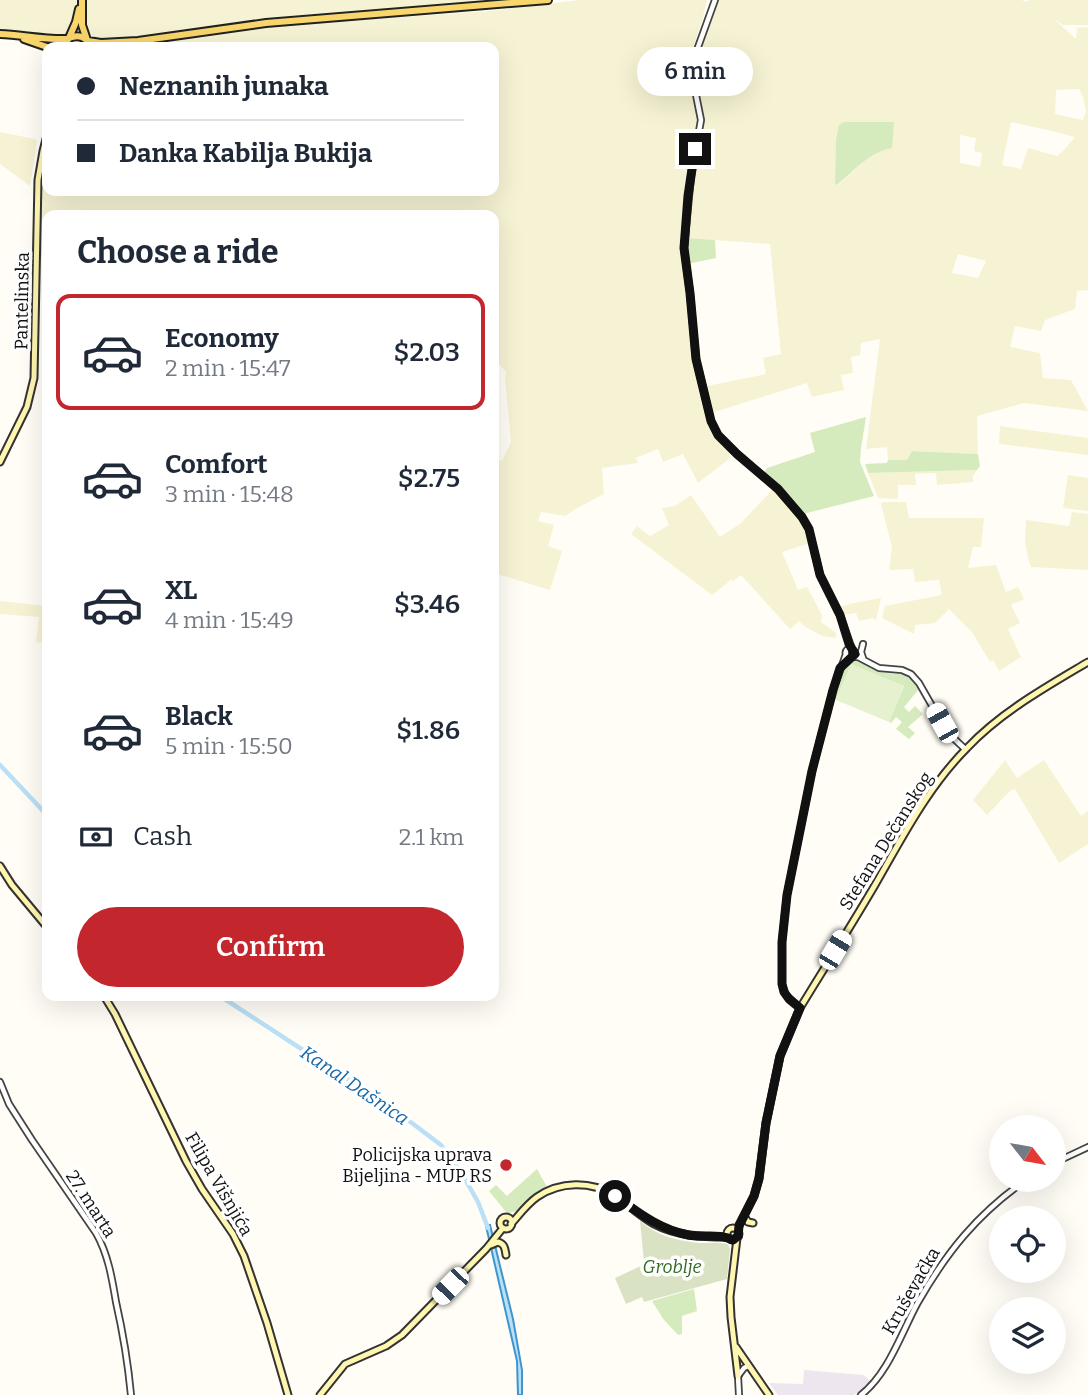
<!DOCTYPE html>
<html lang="en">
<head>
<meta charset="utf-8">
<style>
	:root { --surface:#fff; --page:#f6f6f7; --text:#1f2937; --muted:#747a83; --line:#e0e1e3; --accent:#c4262e }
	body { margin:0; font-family:Bitter,serif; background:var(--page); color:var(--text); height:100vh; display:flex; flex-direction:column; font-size:26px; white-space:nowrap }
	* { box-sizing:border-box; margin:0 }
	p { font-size:23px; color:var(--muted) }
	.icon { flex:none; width:38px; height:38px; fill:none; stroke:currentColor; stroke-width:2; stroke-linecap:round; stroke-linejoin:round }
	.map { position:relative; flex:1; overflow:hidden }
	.side { position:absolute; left:42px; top:210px; width:457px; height:791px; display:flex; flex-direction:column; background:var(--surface); border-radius:14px; box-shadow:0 7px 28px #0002 }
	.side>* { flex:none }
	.top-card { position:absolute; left:42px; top:42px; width:457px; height:154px; border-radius:14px; box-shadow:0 7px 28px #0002; display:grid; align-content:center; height:154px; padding:0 35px; background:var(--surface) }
	.needle { width:46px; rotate:121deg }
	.controls { position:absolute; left:989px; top:1115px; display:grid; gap:14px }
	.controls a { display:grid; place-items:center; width:77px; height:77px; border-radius:50%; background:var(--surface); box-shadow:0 7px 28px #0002; font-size:35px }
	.end { position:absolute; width:32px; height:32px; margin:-16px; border:9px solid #111; background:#fff; box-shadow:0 0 0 4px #fff }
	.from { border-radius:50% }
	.bubble { position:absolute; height:49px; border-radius:24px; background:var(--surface); box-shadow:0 7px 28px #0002; font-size:23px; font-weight:600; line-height:49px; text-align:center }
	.car { position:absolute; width:21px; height:42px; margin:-21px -10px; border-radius:9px; box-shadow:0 0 5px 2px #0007; background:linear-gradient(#fff 24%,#345 0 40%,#fff 0 76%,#345 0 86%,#fff 0) }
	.top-card b { display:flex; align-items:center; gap:24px; height:66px; font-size:26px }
	.top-card b+b { border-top:2px solid var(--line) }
	.top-card i { width:18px; height:18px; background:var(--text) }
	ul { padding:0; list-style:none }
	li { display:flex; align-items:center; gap:21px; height:116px; margin:0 14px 10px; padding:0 21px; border:4px solid transparent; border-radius:14px }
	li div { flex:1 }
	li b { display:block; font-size:26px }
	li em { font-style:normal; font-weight:600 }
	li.current { border-color:var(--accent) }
	li>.icon { width:63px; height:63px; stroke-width:1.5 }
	h2 { padding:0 35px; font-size:32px; line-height:84px }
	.pay { display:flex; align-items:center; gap:18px; height:77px; padding:0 35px; font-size:26px }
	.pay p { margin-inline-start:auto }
	.primary-button { display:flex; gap:14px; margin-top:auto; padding:14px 35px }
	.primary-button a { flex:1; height:80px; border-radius:42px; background:var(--accent); color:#fff; font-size:28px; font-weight:600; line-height:80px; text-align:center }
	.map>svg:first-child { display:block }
</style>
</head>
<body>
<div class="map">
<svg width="1088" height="1395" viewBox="0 0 1088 1395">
	<rect width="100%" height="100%" fill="#fffdf5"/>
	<path fill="#eee6ef" d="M 804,1370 L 864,1375 L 870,1381 L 859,1392 L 853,1395 L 778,1395 L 769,1383 L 803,1384 Z"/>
	<path fill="#f6f3d4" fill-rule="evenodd" d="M 0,0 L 77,0 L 75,15 L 69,32 L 63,37 L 56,38 L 16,32 L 0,32 Z
		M 86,0 L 518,0 L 312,14 L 262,19 L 148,36 L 110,40 L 95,39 L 87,31 L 85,22 Z
		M 580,0 L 707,0 L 702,21 L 688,62 L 689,75 L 698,123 L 689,169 L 681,239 L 681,252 L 694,366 L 700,385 L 708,422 L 712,431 L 730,453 L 730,456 L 729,459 L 698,483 L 683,454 L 663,462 L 658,449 L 636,458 L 638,463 L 602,468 L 604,494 L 579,507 L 565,516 L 541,512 L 538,521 L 554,525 L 548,546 L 562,551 L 550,590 L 494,573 L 494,458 L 502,461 L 511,442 L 505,379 L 506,372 L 500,365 L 494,365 L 494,215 L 47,215 L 47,257 L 40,256 L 41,188 L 47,148 L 47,191 L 494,191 L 494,47 L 132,47 L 230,32 L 288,25 L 489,11 Z
		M 717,0 L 1023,0 L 1024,2 L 1030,0 L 1088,0 L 1088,25 L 1063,25 L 1053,18 L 1076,39 L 1077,28 L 1088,27 L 1088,290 L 1077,291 L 1075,309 L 1045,320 L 1041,331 L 1015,326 L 1010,347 L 1040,353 L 1043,378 L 1071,380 L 1088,411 L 1024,403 L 977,416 L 978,454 L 913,451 L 907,460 L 888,460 L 887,447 L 866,449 L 880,339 L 861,343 L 860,355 L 851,357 L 853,373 L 841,375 L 844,390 L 812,397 L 807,383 L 711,413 L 707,386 L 766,374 L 763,358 L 781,354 L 770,244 L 686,238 L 696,165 L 704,119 L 696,85 L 697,59 L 715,12 ZM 1079,89 L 1083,97 L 1086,111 L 1083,120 L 1055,114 L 1056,90 ZM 1011,122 L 1052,131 L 1075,137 L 1064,150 L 1057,156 L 1028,148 L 1021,169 L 1002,165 ZM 960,135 L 976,138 L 974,151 L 982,153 L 980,167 L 960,163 ZM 882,150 L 870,156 L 838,185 L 835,184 L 836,154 ZM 958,254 L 986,261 L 978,278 L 952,273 Z
		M 0,132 L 35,139 L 37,141 L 30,186 L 0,164 Z
		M 1000,426 L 1088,438 L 1088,455 L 999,444 Z
		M 977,470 L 973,476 L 973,482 L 937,485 L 936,473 L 915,474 L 916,485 L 898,485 L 898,499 L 878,498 L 868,473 Z
		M 1068,475 L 1088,478 L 1088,511 L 1063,508 Z
		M 774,488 L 803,524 L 810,543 L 782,552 L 798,590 L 807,587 L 822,615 L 821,622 L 836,633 L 836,638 L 822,636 L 804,626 L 799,621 L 790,629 L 741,575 L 733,581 L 731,580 L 712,595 L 631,534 L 637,526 L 650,536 L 669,525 L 662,508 L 675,506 L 691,495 L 720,537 L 741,523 Z
		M 882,502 L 906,502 L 909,518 L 984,518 L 981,547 L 973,547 L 968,568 L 996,565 L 1006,592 L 1018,587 L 1024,599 L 1011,605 L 1020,623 L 1008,629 L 1021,657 L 999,671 L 993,660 L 990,662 L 972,632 L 949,609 L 935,623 L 915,625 L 914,634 L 882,618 L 885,606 L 942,595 L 939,580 L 915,582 L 913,569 L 889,570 L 892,547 L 881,504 Z
		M 1072,512 L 1088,514 L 1088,570 L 1031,567 L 1028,558 L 1025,542 L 1026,520 L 1069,526 Z
		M 881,598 L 876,620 L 873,618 L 859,621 L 856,613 L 843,615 L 839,607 L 854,603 Z
		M 0,601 L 47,606 L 47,643 L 36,642 L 39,617 L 0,614 Z
		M 1005,760 L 1017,778 L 1044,760 L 1081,816 L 1088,811 L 1088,844 L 1059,863 L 1015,789 L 1010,791 L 987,815 L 973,800 Z"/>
	<path fill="#d5ebbd" d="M 844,122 L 894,122 L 892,148 C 869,152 854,171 837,185 L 835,184 L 836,140 L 839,125 Z
		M 686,238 L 715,240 L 716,258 L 687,264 Z
		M 866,417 L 861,448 L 860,462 L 874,496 L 803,514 L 776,483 L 764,473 L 767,468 L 815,452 L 810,433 Z
		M 912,451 L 978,454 L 980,466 L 977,470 L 868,473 L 865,464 L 887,463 L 888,460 L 907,460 Z
		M 856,659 C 863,663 870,669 877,671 C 899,677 903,667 919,689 L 904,707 L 909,712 L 915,706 L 923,714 L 908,727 L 915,733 L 909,739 L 896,729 L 902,722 L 896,717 L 891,723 L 889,722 L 904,686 L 851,665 L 836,700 L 833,699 C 836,684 840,663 856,659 Z
		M 537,1169 L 547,1187 L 517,1211 L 509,1213 L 506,1212 L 489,1191 L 496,1185 L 507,1196 Z
		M 694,1289 L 697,1311 L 682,1316 L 682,1334 L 678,1335 L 664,1320 L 652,1301 Z"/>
	<path fill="#d9e3c4" d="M 640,1221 C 657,1236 678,1241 699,1243 C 709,1243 719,1242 728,1244 L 730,1249 L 727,1279 L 644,1302 L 642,1297 L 626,1304 L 615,1278 L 641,1266 L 644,1262 Z"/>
	<path fill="#e6f2cf" d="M 851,664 L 904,686 L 889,722 L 836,700 Z"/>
	<path fill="#b9e0f7" stroke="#3f96cf" stroke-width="2" d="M 490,1225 L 513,1319 L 522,1370 L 522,1395 L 518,1395 L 517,1361 L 486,1226 Z"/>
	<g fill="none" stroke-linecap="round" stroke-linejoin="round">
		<path stroke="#b9e0f7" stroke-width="4.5" d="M 0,765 L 47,815
			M 220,996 L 392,1108 L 441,1145 L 461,1172 L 478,1202 L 488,1228"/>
		<g stroke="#444" stroke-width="8">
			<path id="tertiary" d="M 715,0 L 693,61 L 694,85 L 701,120 L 691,176 L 684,248 L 690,293 L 696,359 L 711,421 L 718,435 L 737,454 L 778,489 L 802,517 L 809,529 L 820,575 L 840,615 L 852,649
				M 863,644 L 861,652 L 863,658
				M845.5 653a4.5 4.5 0 1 1 9 0a4.5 4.5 0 1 1-9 0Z
				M 853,657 L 858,657 L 879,668 L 902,670 L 911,674 L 919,683 L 947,732 L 965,749
				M 800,1008 L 786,995 L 782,984 L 782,942 L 787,895 L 812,771 L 833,690 L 846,654
				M 0,1082 L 9,1104 L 32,1140 L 96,1233 C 108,1254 112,1278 116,1302 C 123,1333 128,1363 131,1395
				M 1054,1163 L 1088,1147
				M 739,1395 L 738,1376 L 744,1368 L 748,1366
				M 861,1395 C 888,1374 901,1334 917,1304 C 946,1253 977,1214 1026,1180"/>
		</g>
		<g stroke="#333" stroke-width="9">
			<path id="secondary" d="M 0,462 L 27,407 L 34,378 L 38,180 L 43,151 L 47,135
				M 0,866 L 12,885 L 47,927
				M 104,996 L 115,1014 L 186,1161 L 202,1189 L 233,1234 L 244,1256 L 267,1323 L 288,1395
				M 744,1216 L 748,1222 L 753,1223
				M500 1223a6 6 0 1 1 12 0a6 6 0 1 1-12 0Z
				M 511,1224 C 519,1215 527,1204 537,1197 C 560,1181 591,1181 614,1195 C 628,1204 640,1216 654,1224 C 677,1236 702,1237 727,1237
				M727 1234a6 6 0 1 1 12 0a6 6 0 1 1-12 0Z
				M 738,1231 L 739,1225 L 754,1196 L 759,1179 L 766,1123 L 780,1056 L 800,1008 C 825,967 851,926 875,885 C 902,838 928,787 967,748 C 1001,712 1046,687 1088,662
				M 737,1238 L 730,1297 L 731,1317 L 738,1376
				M 491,1245 L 498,1242 C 505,1244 505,1249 506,1255
				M 736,1347 L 769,1395
				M 320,1395 L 345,1364 L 386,1346 L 402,1335 L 486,1249 L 503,1228"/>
		</g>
		<g stroke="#222" stroke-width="10">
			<path id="primary" d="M 82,0 L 82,25 L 87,40
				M 0,34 C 23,35 45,40 68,39
				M 69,38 L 76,22 L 79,9
				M 24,39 L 47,47
				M 88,41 L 101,43 L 138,41 L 266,23 L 548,0
				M 63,47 L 69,38 C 79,34 87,37 91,47"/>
		</g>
		<use href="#tertiary" stroke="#fff" stroke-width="4.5"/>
		<use href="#secondary" stroke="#fff6b0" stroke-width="5"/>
		<use href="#primary" stroke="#f9d66b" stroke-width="6"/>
	</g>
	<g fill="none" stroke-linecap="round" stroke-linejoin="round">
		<path stroke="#111" stroke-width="9" d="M 615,1196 C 639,1213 659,1229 688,1235 C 703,1238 720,1233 733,1240 L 738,1236 L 739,1226 L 754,1196 L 759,1178 L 766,1123 L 780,1056 L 800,1008 L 789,999 L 784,992 L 782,984 L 782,942 L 787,895 L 812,771 L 833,690 L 840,668 L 855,654 L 849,644 L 840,615 L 820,575 L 809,529 L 802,517 L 778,489 L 737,454 L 718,435 L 711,421 L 696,359 L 690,293 L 684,248 L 688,196 L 695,149"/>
	</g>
	<circle fill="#c4262e" stroke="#fff" stroke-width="2.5" cx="506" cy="1165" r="7"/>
	<g text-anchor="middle" stroke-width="7" stroke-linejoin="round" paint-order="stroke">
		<g font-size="18" fill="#111" stroke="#fff">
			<text transform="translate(22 301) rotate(-89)" y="6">Pantelinska</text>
			<text transform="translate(886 841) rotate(-58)" y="6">Stefana Dečanskog</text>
			<text transform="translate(219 1184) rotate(60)" y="6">Filipa Višnjića</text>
			<text transform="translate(91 1204) rotate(57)" y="6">27. marta</text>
			<text transform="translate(911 1291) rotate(-60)" y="6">Kruševačka</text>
		</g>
		<g font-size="18" fill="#111" stroke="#fff" text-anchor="end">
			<text x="492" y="1161">Policijska uprava<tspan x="492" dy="21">Bijeljina - MUP RS</tspan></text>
		</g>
		<g font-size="18" font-style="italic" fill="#2f6b1f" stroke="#fff">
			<text x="672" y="1273">Groblje</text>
		</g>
		<g font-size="19" font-style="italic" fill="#1768a6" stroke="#fff">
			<text transform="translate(355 1085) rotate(34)" y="7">Kanal Dašnica</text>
		</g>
	</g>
</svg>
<div class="controls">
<a><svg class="needle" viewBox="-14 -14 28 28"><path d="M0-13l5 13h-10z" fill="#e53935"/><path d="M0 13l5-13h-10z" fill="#747a83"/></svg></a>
<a><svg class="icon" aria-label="locate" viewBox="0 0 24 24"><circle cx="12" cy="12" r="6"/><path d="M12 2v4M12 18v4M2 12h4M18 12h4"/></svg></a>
<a><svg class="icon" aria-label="layers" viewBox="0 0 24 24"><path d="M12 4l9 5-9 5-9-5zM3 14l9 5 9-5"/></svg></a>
</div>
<i class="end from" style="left:615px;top:1196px"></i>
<i class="end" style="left:695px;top:149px"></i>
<div class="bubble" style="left:637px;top:47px;width:116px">6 min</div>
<i class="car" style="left:942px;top:723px;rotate:331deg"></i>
<i class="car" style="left:835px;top:950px;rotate:31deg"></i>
<i class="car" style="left:450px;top:1286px;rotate:224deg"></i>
<div class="top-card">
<b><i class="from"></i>Neznanih junaka</b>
<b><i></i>Danka Kabilja Bukija</b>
</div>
<section class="side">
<h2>Choose a ride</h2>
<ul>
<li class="current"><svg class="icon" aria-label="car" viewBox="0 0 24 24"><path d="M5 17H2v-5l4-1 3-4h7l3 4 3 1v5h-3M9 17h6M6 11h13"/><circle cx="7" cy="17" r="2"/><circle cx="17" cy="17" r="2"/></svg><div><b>Economy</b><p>2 min · 15:47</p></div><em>$2.03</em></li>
<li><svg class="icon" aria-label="car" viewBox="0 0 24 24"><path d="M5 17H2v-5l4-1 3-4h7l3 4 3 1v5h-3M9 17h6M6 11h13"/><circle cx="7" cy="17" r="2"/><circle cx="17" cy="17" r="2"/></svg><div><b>Comfort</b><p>3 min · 15:48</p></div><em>$2.75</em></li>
<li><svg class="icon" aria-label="car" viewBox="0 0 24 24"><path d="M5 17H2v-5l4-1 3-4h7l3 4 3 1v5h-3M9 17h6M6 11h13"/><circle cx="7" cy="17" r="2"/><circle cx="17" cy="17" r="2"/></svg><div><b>XL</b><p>4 min · 15:49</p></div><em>$3.46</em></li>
<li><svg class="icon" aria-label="car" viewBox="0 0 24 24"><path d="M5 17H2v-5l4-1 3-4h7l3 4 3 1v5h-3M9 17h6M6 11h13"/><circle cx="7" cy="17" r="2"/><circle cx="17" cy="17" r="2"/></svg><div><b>Black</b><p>5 min · 15:50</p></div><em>$1.86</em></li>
</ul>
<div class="pay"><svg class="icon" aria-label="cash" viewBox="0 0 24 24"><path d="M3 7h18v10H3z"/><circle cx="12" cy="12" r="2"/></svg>Cash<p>2.1 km</p></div>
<div class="primary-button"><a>Confirm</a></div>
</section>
</div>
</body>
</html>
